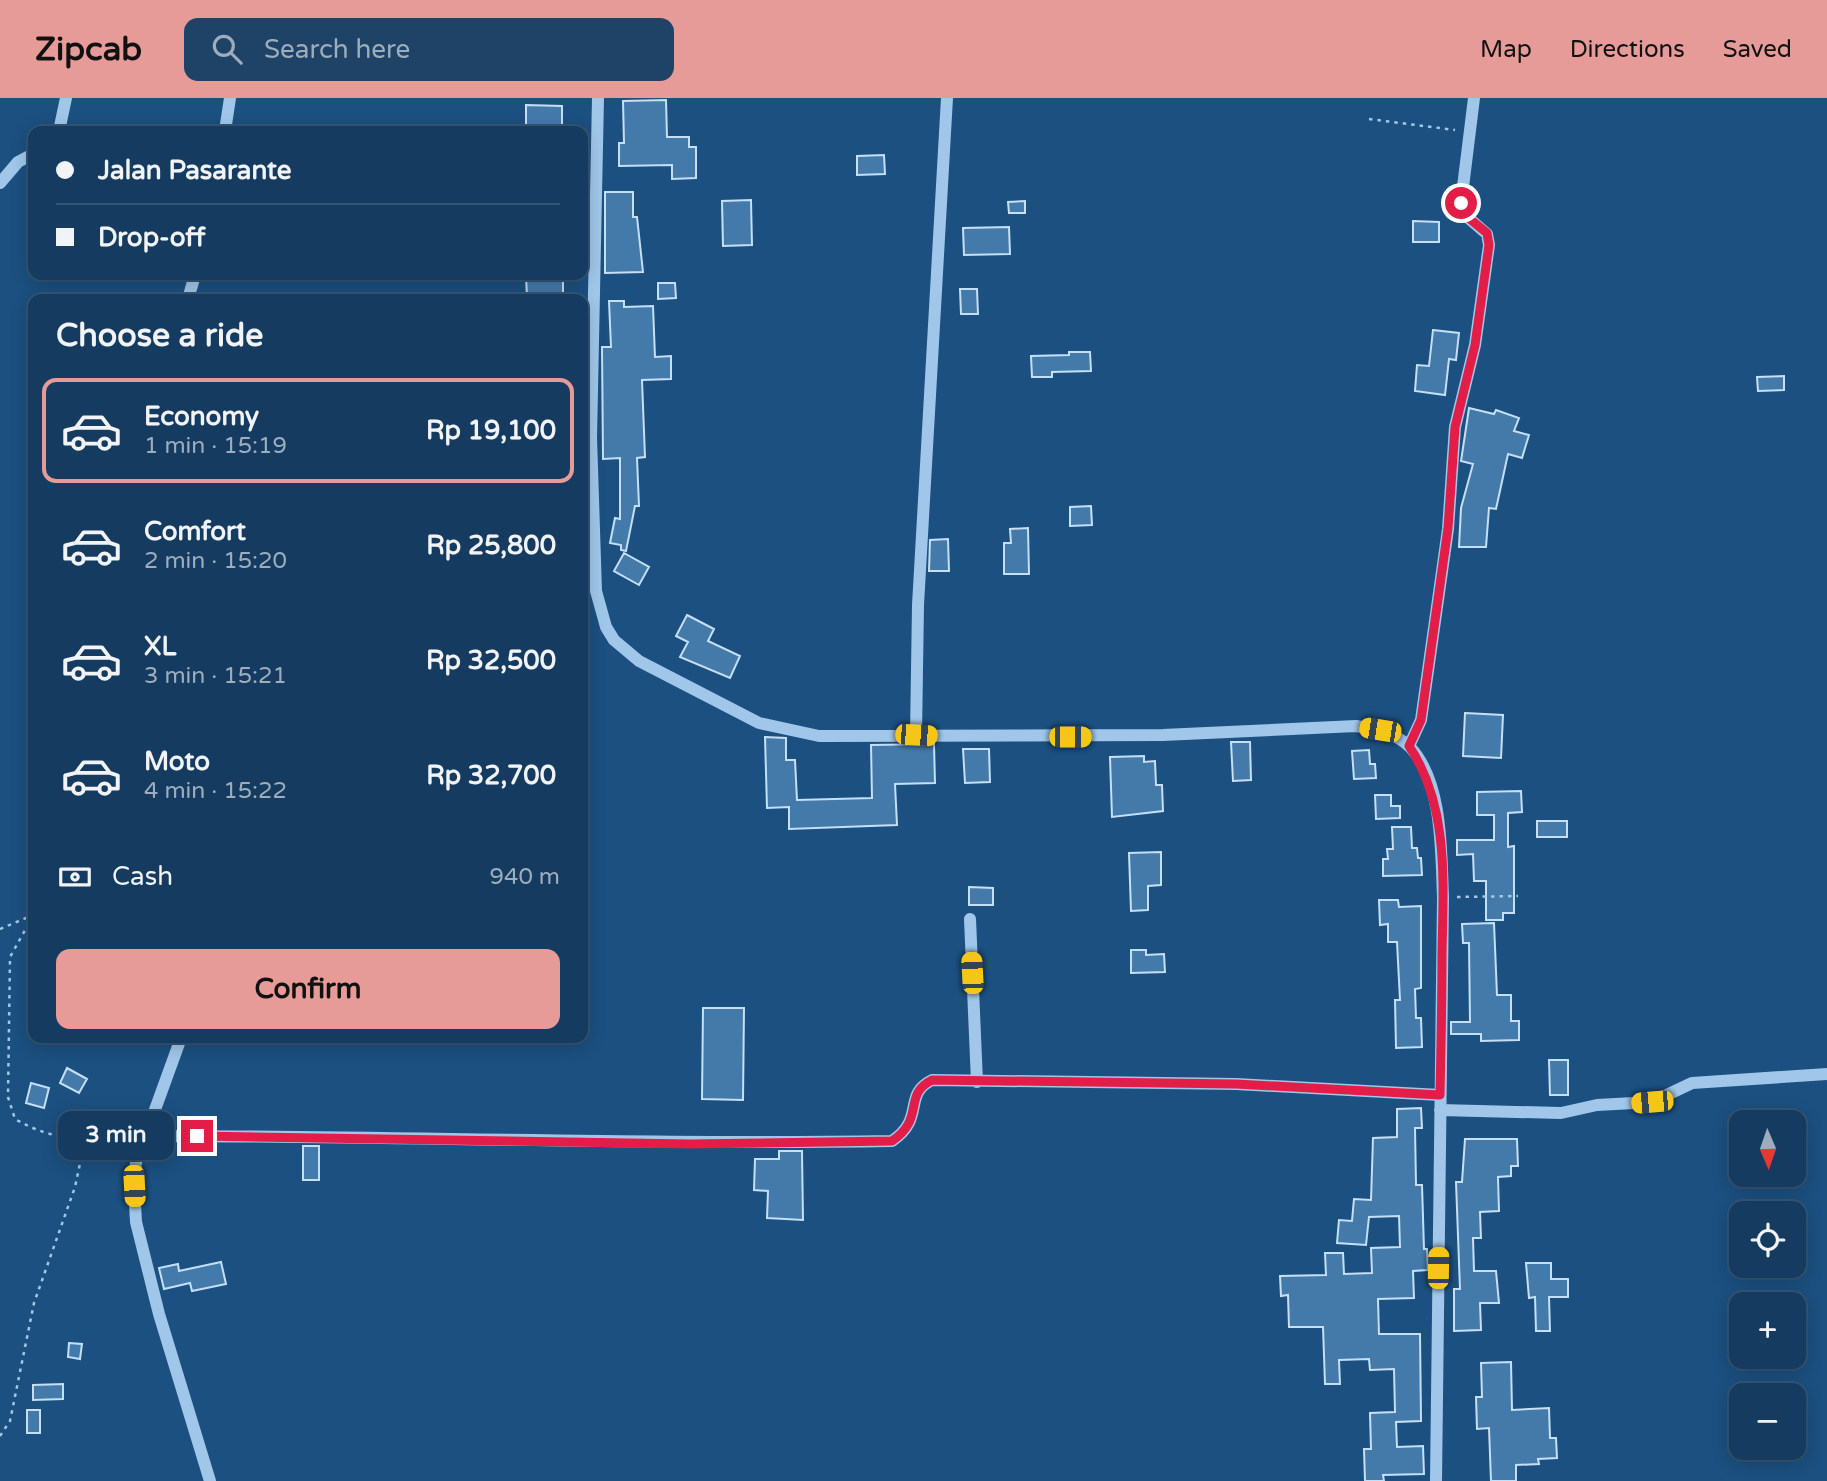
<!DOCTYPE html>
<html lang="en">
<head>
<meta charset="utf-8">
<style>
	:root { --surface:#153c60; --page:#1e4366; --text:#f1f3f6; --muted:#9dadbd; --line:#345675; --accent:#e69b98 }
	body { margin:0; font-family:"Varela Round",sans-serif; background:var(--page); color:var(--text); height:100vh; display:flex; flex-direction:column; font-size:26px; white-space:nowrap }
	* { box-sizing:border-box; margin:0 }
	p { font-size:23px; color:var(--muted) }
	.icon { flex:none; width:38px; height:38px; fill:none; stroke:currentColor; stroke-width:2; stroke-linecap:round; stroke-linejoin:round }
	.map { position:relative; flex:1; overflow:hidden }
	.drawer { position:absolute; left:28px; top:196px; width:560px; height:749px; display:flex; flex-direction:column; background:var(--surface); border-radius:14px; box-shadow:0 4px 18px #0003,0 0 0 2px var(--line) }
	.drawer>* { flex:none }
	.guide { position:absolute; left:28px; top:28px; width:560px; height:154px; border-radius:14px; box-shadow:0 4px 18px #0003,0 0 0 2px var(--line); display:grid; align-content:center; height:154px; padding:0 28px; background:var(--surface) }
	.needle { width:46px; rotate:178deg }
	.fabs { position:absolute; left:1729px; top:1012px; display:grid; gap:14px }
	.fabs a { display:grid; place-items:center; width:77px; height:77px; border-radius:14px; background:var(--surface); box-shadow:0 4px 18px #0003,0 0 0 2px var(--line); font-size:35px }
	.end { position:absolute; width:32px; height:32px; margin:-16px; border:9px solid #e11d48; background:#fff; box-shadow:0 0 0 4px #fff }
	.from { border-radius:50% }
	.bubble { position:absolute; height:49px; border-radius:14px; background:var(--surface); box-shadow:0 4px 18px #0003,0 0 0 2px var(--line); font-size:23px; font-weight:700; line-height:49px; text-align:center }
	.car { position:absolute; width:21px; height:42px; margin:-21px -10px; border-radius:9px; box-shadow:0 0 5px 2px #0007; background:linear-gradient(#f5c518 24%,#345 0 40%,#f5c518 0 76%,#345 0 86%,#f5c518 0) }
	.guide b { display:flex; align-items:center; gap:24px; height:66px; font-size:26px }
	.guide b+b { border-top:2px solid var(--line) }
	.guide i { width:18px; height:18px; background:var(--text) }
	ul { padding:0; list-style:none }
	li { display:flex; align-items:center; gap:21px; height:105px; margin:0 14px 10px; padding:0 14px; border:4px solid transparent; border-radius:14px }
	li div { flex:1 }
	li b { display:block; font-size:26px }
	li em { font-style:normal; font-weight:700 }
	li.active { border-color:var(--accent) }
	li>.icon { width:63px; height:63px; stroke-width:1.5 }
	h2 { padding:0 28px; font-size:32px; line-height:84px }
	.pay { display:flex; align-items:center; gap:18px; height:77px; padding:0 28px; font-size:26px }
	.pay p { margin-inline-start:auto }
	.cta { display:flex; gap:14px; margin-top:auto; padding:14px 28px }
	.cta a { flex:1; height:80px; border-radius:14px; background:var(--accent); color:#111; font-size:28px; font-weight:700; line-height:80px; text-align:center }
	header { display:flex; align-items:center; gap:42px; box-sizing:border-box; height:98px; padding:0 35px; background:var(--accent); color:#111 }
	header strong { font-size:33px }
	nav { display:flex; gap:38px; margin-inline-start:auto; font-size:24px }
	.search { width:490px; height:63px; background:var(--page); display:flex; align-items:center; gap:18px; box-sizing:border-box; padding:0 24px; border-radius:14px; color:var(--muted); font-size:26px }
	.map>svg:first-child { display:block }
</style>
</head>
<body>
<header>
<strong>Zipcab</strong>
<div class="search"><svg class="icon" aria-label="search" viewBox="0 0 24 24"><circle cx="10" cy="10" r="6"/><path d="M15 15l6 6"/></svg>Search here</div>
<nav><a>Map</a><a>Directions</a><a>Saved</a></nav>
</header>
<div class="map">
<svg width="1827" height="1383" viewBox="0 0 1827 1383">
	<rect width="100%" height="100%" fill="#1c5080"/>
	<path fill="#447aaa" stroke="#c4dff7" stroke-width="2" d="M 666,2 L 667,39 L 689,39 L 689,49 L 696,49 L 696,80 L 672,81 L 672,67 L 619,68 L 619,45 L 624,45 L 623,3 Z
		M 526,7 L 562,8 L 562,31 L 526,31 Z
		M 884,57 L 885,76 L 857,77 L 857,58 Z
		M 605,94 L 633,94 L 633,119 L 637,119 L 643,174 L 605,175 Z
		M 751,102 L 752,147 L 723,148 L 722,103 Z
		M 1025,103 L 1025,115 L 1009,115 L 1008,104 Z
		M 1413,123 L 1439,124 L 1439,144 L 1413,144 Z
		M 1009,129 L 1010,156 L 964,157 L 963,130 Z
		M 526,177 L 563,177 L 563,198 L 527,200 Z
		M 658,185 L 675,185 L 676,200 L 658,201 Z
		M 960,191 L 977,191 L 978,216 L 961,216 Z
		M 609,203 L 624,203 L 624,209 L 653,208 L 655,259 L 671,258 L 671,281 L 642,282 L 645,359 L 637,360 L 639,408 L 635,408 L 626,453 L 621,452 L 621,447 L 610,445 L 615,420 L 620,421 L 620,360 L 603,361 L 602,249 L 611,249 Z
		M 1433,232 L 1459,235 L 1456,262 L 1449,261 L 1445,297 L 1415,293 L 1417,267 L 1429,268 Z
		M 1069,254 L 1090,254 L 1091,273 L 1052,274 L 1052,279 L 1032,279 L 1031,258 L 1069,257 Z
		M 1784,278 L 1784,292 L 1758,293 L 1757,279 Z
		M 1469,310 L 1494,316 L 1496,312 L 1519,320 L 1514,333 L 1529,337 L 1522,360 L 1508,356 L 1496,411 L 1489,410 L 1486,449 L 1459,449 L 1461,410 L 1473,366 L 1461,363 Z
		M 1091,408 L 1092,427 L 1070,428 L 1070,409 Z
		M 1028,430 L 1029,476 L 1004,476 L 1004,445 L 1011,445 L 1010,431 Z
		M 948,441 L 949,473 L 929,473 L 930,442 Z
		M 624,455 L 649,469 L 639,487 L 614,473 Z
		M 687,517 L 714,531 L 708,543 L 740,558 L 730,580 L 680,559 L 688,544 L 676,538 Z
		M 1465,615 L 1503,617 L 1501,660 L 1463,658 Z
		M 765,639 L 786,640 L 786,662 L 795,662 L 797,702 L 872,700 L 871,647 L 934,646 L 935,685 L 895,686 L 897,727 L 789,731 L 789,709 L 767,710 Z
		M 1231,644 L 1250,644 L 1251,682 L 1233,683 Z
		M 963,651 L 989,651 L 990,684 L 965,685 Z
		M 1369,652 L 1370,666 L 1375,666 L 1376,680 L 1354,681 L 1352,653 Z
		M 1144,658 L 1144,664 L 1155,663 L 1156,687 L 1162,687 L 1163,713 L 1112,719 L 1110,659 Z
		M 1521,693 L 1522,714 L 1508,715 L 1508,749 L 1514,748 L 1514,815 L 1503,815 L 1503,822 L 1486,822 L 1486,783 L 1474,783 L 1473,756 L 1457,757 L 1457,742 L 1494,742 L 1494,717 L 1477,717 L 1477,694 Z
		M 1375,697 L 1391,697 L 1391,708 L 1400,708 L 1400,720 L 1376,721 Z
		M 1537,723 L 1567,723 L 1567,739 L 1537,739 Z
		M 1392,729 L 1411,729 L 1412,750 L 1417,750 L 1418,760 L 1421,760 L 1422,777 L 1383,778 L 1383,761 L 1388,761 L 1387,751 L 1393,751 Z
		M 1161,754 L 1161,787 L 1148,788 L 1148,812 L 1131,813 L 1129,755 Z
		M 969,789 L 993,790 L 993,807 L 969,807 Z
		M 1379,802 L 1398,802 L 1399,809 L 1421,808 L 1421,890 L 1415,891 L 1416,920 L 1421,920 L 1422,949 L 1396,950 L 1395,902 L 1400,902 L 1397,844 L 1388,844 L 1388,826 L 1380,827 Z
		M 1494,825 L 1497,897 L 1511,897 L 1511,923 L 1519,923 L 1519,942 L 1481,943 L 1481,936 L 1451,936 L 1451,924 L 1470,924 L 1469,845 L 1463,845 L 1462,826 Z
		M 1131,852 L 1146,852 L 1146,857 L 1164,856 L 1165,874 L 1131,875 Z
		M 703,910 L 744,910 L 743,1002 L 702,1001 Z
		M 1549,962 L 1568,962 L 1568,997 L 1550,997 Z
		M 67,970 L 87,981 L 79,995 L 60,985 Z
		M 31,985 L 49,990 L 44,1010 L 26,1005 Z
		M 1421,1010 L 1422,1030 L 1415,1030 L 1416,1087 L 1422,1087 L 1424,1151 L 1427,1151 L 1428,1172 L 1413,1173 L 1414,1200 L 1378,1201 L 1379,1236 L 1420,1236 L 1421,1323 L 1396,1324 L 1397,1349 L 1423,1348 L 1424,1376 L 1383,1377 L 1384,1383 L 1365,1383 L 1364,1351 L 1371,1351 L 1370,1315 L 1395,1314 L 1394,1271 L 1370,1272 L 1369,1261 L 1339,1262 L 1340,1286 L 1325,1286 L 1323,1229 L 1289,1229 L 1288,1197 L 1281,1198 L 1280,1178 L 1326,1177 L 1325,1155 L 1343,1155 L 1344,1176 L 1372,1175 L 1371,1150 L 1400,1149 L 1399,1118 L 1369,1119 L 1366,1147 L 1337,1145 L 1339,1122 L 1352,1123 L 1354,1101 L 1371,1102 L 1373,1040 L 1397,1039 L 1397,1011 Z
		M 1465,1041 L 1517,1041 L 1518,1068 L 1511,1068 L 1511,1078 L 1498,1079 L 1499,1113 L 1480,1114 L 1481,1140 L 1473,1140 L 1474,1173 L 1496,1173 L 1499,1205 L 1480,1205 L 1481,1232 L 1454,1233 L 1454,1191 L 1460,1191 L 1456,1084 L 1462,1084 Z
		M 303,1048 L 319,1048 L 319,1082 L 303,1082 Z
		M 779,1053 L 802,1053 L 803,1122 L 767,1120 L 768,1093 L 754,1092 L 755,1061 L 779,1061 Z
		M 221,1164 L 226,1186 L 192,1193 L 190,1185 L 164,1191 L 159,1170 L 178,1166 L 179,1173 Z
		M 1526,1165 L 1551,1165 L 1551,1181 L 1568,1181 L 1568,1199 L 1549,1199 L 1550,1233 L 1536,1233 L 1535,1199 L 1529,1200 Z
		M 69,1245 L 82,1246 L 80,1261 L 68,1259 Z
		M 1511,1264 L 1512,1312 L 1549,1310 L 1550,1340 L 1556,1340 L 1557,1360 L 1538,1361 L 1539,1366 L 1516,1367 L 1516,1383 L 1491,1383 L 1489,1330 L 1477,1331 L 1476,1299 L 1482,1299 L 1481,1265 Z
		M 63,1286 L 63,1301 L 33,1302 L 33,1287 Z
		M 27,1312 L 40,1312 L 40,1335 L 27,1335 Z"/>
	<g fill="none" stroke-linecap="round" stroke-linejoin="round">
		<path stroke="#a0c7e9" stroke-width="2.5" stroke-dasharray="3.5 5" stroke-linecap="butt" d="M 1369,21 L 1455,32
			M 1457,799 L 1518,798
			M 33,818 L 10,859 L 8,999 L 15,1021 C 55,1044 84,1042 129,1039
			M 0,831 L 33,817
			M 0,1338 L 10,1323 L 34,1205 L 75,1089 L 85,1042"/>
		<path stroke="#a0c7e9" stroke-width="12" d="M 598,0 L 591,340 L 596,493 L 606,529 L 614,542 L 639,563 L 759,625 L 819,638 L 1163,637 L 1356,628 C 1374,631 1396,635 1410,649 C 1443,684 1441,754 1443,799 L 1436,1383
			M 59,33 L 66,0
			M 225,33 L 230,0
			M 0,85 L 18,64 L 33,56
			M 188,201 L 195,177
			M 916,637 L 918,507 L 947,0
			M 1409,648 L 1421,622 L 1448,431 L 1455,329 L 1475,247 L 1489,147 L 1487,136 L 1465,117 L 1461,105 L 1474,0
			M 970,821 L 977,984
			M 181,940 L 136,1064 L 134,1088 L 136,1124 L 159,1216 L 210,1383
			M 1440,1012 L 1561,1015 L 1597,1007 L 1652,1004 L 1692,985 L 1827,976
			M 145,1038 C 394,1038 643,1047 892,1043 C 926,1020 902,997 932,982 L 1236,986 L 1440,997"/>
	</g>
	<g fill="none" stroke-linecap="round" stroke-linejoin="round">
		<path stroke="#e11d48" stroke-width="9" d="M 197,1038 L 689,1046 L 892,1043 C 926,1020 902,997 932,982 L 1236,986 L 1440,997 C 1441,950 1442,903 1442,857 C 1443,787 1450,709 1409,648 L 1421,622 L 1448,430 L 1455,329 L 1475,247 L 1489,147 L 1487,135 L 1465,117 L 1461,105"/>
	</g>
</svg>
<div class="fabs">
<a><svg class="needle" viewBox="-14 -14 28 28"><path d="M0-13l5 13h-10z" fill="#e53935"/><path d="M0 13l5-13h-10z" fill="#9dadbd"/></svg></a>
<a><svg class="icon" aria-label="locate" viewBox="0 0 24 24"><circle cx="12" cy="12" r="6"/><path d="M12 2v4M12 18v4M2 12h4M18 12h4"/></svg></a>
<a>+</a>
<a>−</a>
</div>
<i class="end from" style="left:1461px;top:105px"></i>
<i class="end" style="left:197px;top:1038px"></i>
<div class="bubble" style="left:58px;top:1013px;width:116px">3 min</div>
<i class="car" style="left:1380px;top:632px;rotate:279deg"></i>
<i class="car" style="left:916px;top:637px;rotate:93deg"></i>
<i class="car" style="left:1070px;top:639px;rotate:90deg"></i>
<i class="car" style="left:972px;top:875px;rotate:357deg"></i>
<i class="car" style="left:1652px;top:1004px;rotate:265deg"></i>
<i class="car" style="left:134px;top:1088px;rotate:177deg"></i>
<i class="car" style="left:1438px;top:1170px;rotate:1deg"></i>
<div class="guide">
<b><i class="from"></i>Jalan Pasarante</b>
<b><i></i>Drop-off</b>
</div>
<section class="drawer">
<h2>Choose a ride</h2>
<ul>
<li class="active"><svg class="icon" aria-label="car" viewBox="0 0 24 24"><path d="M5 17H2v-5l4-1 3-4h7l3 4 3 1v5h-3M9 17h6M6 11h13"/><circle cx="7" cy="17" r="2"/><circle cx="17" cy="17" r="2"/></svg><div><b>Economy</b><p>1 min · 15:19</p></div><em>Rp 19,100</em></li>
<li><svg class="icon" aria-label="car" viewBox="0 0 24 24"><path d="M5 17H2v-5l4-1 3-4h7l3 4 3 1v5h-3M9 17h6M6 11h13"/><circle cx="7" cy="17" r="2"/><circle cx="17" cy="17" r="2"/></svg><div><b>Comfort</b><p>2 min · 15:20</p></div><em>Rp 25,800</em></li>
<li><svg class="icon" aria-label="car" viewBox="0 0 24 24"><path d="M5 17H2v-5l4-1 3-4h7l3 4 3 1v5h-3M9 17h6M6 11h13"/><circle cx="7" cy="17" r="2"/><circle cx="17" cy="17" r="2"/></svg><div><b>XL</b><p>3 min · 15:21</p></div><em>Rp 32,500</em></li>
<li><svg class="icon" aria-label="car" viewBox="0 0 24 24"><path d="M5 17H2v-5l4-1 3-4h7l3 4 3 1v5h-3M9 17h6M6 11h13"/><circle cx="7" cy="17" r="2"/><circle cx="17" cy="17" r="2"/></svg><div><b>Moto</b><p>4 min · 15:22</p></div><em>Rp 32,700</em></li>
</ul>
<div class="pay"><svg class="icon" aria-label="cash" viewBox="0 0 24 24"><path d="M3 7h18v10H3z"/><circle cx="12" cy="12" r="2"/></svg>Cash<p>940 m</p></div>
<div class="cta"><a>Confirm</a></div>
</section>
</div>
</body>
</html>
